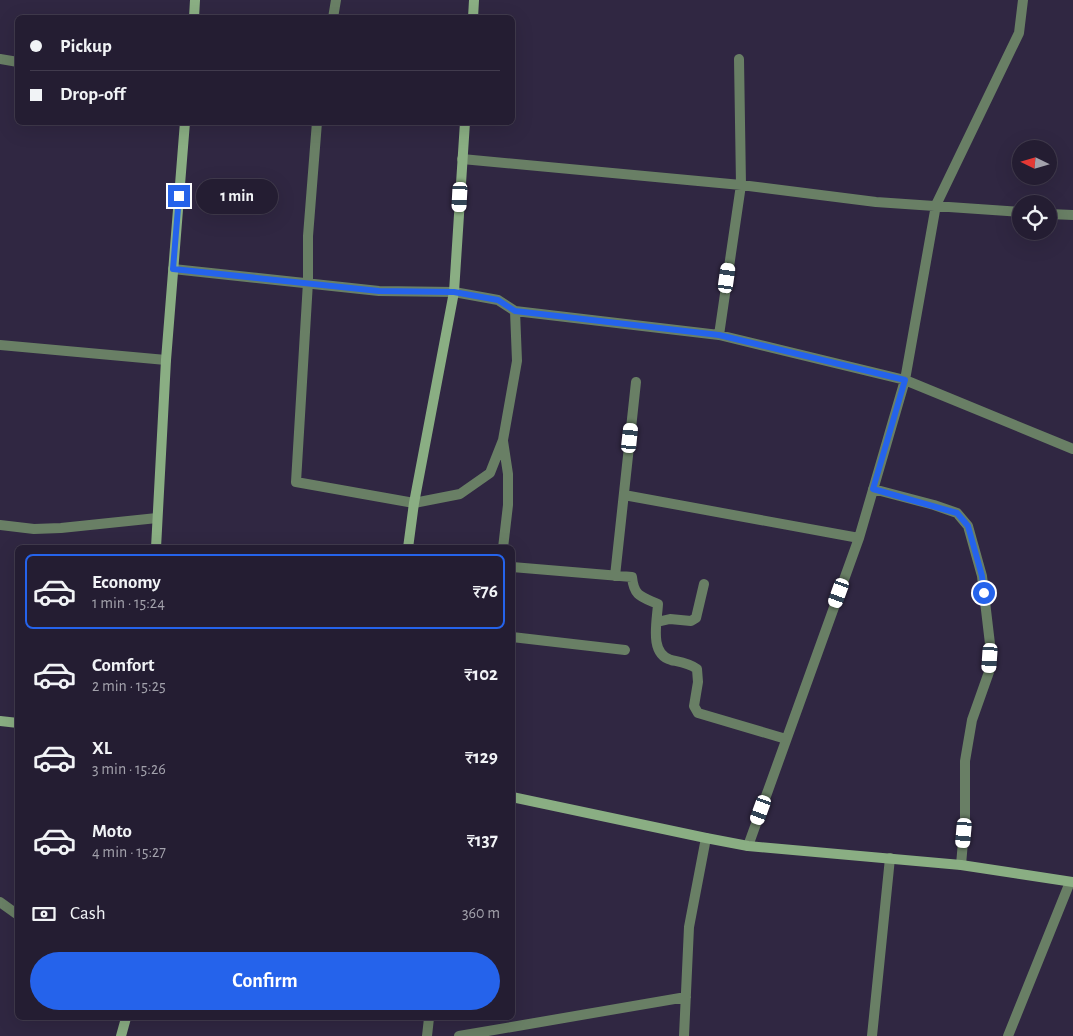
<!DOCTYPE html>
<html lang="en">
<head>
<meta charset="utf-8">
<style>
	:root { --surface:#241d32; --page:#302a3e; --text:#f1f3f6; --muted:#a3a2ac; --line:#413b4d; --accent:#2563eb }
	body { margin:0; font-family:"Alegreya Sans",sans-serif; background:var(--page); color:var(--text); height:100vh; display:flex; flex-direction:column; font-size:19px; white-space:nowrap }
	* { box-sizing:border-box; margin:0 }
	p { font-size:16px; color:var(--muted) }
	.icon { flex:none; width:28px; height:28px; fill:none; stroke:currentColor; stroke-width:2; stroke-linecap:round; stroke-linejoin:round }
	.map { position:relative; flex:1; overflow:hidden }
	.drawer { position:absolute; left:15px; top:545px; width:500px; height:475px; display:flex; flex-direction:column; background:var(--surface); border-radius:8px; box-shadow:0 5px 20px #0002,0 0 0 1px var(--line) }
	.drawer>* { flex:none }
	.banner { position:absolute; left:15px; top:15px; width:500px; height:110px; border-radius:8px; box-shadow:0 5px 20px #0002,0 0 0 1px var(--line); display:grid; align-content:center; height:110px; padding:0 15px; background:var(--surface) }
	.needle { width:32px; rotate:275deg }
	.tools { position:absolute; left:1012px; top:140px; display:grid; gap:10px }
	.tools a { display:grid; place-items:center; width:45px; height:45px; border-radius:50%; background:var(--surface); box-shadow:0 5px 20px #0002,0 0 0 1px var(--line); font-size:25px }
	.end { position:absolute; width:22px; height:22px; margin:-11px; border:6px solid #2563eb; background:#fff; box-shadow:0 0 0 2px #fff }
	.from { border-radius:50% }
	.bubble { position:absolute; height:35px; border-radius:18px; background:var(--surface); box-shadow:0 5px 20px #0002,0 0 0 1px var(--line); font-size:16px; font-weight:600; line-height:35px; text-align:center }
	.car { position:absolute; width:15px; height:30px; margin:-15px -8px; border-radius:6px; box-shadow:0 0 4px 1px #0007; background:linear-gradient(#fff 24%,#345 0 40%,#fff 0 76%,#345 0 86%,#fff 0) }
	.banner b { display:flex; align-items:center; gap:18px; height:48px; font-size:19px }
	.banner b+b { border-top:1px solid var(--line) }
	.banner i { width:12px; height:12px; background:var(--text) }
	ul { padding:9px 0 0; list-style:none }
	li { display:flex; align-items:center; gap:15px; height:75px; margin:0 10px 8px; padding:0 5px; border:2px solid transparent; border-radius:8px }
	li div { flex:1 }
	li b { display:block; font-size:19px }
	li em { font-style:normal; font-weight:600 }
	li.selected { border-color:var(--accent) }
	li>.icon { width:45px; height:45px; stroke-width:1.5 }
	.pay { display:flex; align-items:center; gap:12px; height:55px; padding:0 15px; font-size:19px }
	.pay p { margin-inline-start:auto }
	.primary-button { display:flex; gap:10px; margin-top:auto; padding:10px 15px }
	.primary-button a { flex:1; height:58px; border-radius:30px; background:var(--accent); color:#fff; font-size:20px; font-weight:600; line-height:58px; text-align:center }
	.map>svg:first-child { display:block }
</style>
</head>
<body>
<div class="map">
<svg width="1073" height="1036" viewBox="0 0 1073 1036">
	<rect width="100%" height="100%" fill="#302742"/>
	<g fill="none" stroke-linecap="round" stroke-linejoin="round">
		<path stroke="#697f65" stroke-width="10" d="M 512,637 L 625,650"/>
		<path stroke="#697f65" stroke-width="10" d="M 333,18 L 336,0
			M 0,59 L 18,62
			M 462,159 L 741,185 L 876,202 L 1021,212
			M 1049,214 L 1073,215
			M 173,269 L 379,291 L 454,292 L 498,300 L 515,311 L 517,361 L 503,440 L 490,473 L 460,494 L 414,503 L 296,482 L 308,282 L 308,236 L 317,122
			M 515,311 L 719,335 L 905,380 L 1073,449
			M 719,335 L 741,185 L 739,59
			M 0,345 L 166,360
			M 503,441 L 508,474 L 508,505 L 503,548
			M 873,489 L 934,505 L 957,513 L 968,526 L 982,576 L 990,644 L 989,672 L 972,720 L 965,761 L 965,818 L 961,865
			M 624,495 L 859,538
			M 0,525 L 34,529 L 61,528 L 157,518
			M 512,567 L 632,577 C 634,597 642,597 658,604 C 657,622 649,654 671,660 C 680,662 689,663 697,669 L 698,682 L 694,706 L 698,713 L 786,739
			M 615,576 L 636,382
			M 657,622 L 670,619 L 691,621 L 696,618 L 704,584
			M 748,846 L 859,538 L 905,380 L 936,205 L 1019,33 L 1023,0
			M 0,902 L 18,915
			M 427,1036 L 429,1018
			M 459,1036 L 686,997
			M 684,1036 L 689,927 L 706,838
			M 872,1036 L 890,858
			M 1008,1036 L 1070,882"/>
		<path stroke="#8aae83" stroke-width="10" d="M 194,18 L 195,0
			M 473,18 L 474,0
			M 156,548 L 166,360 L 185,122
			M 408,548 L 414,503 L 454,292 L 465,122
			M 0,721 L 18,723
			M 512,797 L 706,838 L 748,846 L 961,865 L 1073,882
			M 121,1036 L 126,1018"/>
	</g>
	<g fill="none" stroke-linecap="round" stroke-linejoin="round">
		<path stroke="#2563eb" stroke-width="6" d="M 179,196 L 173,269 L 379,291 L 454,292 L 498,300 L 515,311 L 719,335 L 905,380 L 873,489 L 957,513 L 968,526 L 982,576 L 984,593"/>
	</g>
</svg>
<div class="tools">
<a><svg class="needle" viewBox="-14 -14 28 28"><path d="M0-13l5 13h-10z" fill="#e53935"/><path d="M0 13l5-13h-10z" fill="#a3a2ac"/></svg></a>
<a><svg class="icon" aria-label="locate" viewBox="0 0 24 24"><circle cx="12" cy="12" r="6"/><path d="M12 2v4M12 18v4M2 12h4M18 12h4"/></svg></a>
</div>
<i class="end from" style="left:984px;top:593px"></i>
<i class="end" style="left:179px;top:196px"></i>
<div class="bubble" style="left:196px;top:179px;width:82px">1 min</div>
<i class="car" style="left:460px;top:197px;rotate:183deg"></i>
<i class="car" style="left:727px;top:278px;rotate:8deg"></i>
<i class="car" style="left:630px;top:438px;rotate:6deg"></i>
<i class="car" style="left:839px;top:593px;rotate:200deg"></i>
<i class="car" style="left:990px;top:658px;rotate:184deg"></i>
<i class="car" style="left:761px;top:810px;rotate:200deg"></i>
<i class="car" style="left:964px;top:833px;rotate:185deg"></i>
<div class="banner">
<b><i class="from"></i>Pickup</b>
<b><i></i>Drop-off</b>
</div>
<section class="drawer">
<ul>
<li class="selected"><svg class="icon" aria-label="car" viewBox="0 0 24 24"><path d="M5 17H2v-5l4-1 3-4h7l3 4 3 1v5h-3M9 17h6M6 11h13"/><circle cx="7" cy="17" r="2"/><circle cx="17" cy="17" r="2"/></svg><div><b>Economy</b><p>1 min · 15:24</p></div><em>₹76</em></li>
<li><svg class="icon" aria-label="car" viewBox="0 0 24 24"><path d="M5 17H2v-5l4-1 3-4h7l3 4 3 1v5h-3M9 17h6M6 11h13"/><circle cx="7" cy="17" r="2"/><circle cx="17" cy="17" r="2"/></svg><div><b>Comfort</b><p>2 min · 15:25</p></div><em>₹102</em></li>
<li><svg class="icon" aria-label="car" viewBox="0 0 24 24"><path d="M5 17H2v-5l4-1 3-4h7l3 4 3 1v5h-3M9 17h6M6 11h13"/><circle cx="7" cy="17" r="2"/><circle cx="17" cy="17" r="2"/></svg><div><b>XL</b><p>3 min · 15:26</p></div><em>₹129</em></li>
<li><svg class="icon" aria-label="car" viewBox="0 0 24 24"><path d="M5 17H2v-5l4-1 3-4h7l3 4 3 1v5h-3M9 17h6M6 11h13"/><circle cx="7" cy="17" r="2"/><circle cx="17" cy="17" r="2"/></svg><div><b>Moto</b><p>4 min · 15:27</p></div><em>₹137</em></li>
</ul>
<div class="pay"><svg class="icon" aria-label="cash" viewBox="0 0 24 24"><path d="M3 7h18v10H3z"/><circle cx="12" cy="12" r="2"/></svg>Cash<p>360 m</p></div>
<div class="primary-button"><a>Confirm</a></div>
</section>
</div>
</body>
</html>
